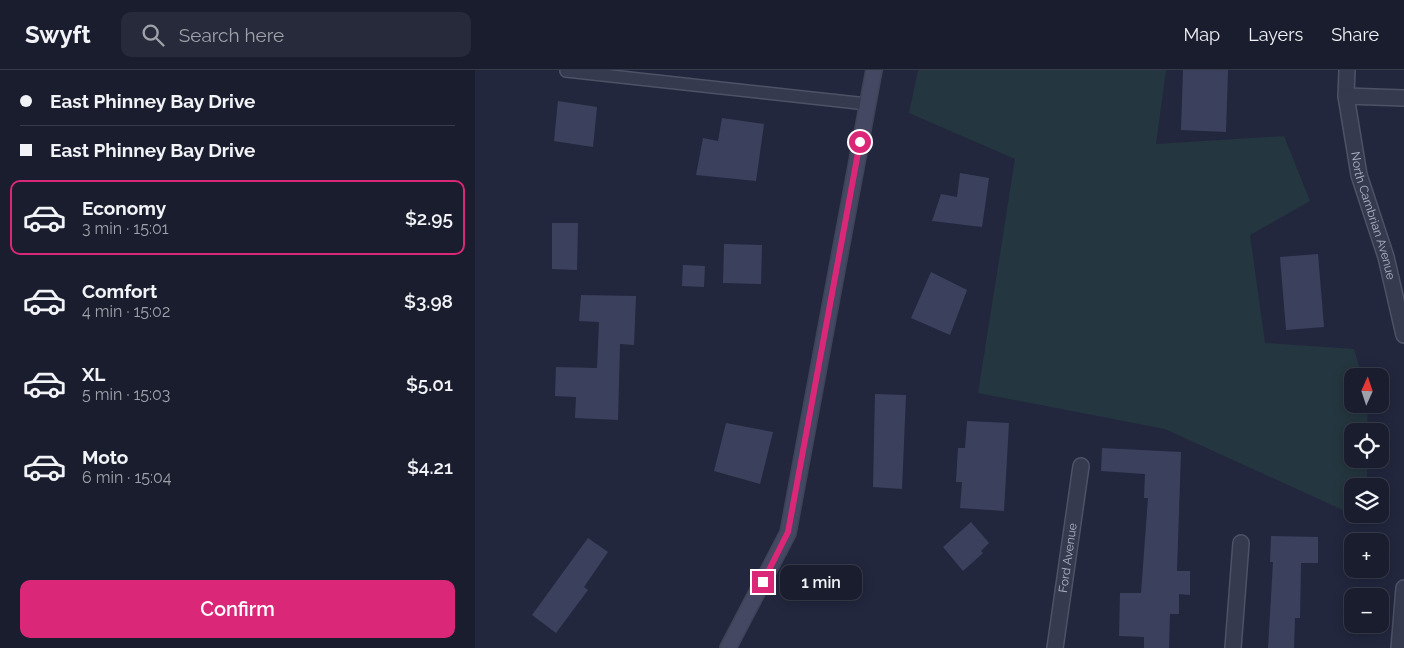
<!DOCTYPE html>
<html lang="en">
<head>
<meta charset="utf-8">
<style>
	:root { --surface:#1a1d2e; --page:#272a3a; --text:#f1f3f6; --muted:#9fa2aa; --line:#383b4a; --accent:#db2777 }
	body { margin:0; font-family:Raleway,sans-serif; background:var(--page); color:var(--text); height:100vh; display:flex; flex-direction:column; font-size:19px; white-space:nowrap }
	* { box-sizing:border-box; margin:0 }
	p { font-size:16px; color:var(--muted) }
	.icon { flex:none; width:28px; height:28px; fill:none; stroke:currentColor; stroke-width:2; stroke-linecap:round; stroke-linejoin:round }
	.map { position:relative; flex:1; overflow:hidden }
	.sheet { display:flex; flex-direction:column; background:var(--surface); width:475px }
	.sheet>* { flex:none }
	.banner { display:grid; align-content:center; height:110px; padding:0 20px; background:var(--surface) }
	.needle { width:32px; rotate:3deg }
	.fabs { position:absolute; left:869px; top:298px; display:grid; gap:10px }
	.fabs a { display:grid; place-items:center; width:45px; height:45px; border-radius:10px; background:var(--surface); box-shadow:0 2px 12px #0003,0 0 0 1px var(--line); font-size:25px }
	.end { position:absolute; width:22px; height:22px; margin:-11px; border:6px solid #db2777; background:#fff; box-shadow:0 0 0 2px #fff }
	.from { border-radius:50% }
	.bubble { position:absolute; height:35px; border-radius:10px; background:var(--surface); box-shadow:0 2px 12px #0003,0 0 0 1px var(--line); font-size:16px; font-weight:600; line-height:35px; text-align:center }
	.banner b { display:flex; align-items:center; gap:18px; height:48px; font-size:19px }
	.banner b+b { border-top:1px solid var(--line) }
	.banner i { width:12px; height:12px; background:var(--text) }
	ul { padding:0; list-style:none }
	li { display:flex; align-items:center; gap:15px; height:75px; margin:0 10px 8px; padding:0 10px; border:2px solid transparent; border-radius:10px }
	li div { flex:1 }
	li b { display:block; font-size:19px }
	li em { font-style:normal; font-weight:600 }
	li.current { border-color:var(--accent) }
	li>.icon { width:45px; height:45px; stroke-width:1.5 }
	.primary-button { display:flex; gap:10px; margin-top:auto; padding:10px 20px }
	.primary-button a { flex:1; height:58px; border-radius:10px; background:var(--accent); color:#fff; font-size:20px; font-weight:600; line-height:58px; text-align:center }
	header { display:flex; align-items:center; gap:30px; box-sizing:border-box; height:70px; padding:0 25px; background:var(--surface); border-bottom:1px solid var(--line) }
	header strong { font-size:24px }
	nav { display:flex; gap:28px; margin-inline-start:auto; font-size:18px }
	.search { width:350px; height:45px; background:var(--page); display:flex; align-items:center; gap:12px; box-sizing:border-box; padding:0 18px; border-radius:10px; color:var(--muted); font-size:19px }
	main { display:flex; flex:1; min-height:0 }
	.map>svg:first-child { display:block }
</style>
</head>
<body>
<header>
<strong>Swyft</strong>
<div class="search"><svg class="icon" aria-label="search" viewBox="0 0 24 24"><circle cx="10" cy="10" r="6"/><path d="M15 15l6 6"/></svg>Search here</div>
<nav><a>Map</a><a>Layers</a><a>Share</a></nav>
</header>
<main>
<section class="sheet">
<div class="banner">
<b><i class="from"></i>East Phinney Bay Drive</b>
<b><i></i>East Phinney Bay Drive</b>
</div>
<ul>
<li class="current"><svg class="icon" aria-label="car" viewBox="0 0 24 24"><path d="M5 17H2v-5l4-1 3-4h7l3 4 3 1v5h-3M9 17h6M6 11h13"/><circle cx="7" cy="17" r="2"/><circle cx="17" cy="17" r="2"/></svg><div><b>Economy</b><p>3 min · 15:01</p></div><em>$2.95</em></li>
<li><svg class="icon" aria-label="car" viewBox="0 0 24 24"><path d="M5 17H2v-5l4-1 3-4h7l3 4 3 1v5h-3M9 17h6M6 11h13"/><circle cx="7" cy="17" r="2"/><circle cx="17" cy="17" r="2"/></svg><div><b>Comfort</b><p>4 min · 15:02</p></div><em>$3.98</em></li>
<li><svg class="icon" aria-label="car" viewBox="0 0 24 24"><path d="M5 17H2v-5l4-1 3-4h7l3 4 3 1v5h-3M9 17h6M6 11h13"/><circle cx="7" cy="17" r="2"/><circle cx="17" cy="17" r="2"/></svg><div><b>XL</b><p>5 min · 15:03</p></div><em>$5.01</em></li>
<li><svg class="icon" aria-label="car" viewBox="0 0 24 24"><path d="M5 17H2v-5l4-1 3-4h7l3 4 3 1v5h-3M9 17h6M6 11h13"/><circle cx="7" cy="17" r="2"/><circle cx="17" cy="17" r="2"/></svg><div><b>Moto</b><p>6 min · 15:04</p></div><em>$4.21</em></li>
</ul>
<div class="primary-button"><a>Confirm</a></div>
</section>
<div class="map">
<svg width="929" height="578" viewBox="0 0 929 578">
	<rect width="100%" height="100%" fill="#22273e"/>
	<path fill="#24363f" d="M 443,0 L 691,0 L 681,74 L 809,66 L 835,131 L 775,165 L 790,273 L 879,279 L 887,306 L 878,306 L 878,334 L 893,334 L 892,361 L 878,361 L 878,389 L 892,389 L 892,416 L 878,416 L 878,444 L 892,444 L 892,451 L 690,359 L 503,323 L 540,89 L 434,43 Z"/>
	<path fill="#3b415d" d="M 708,0 L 753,0 L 751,62 L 706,60 Z
		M 83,31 L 122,37 L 118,77 L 79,71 Z
		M 247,48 L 289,54 L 281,111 L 221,105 L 228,68 L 243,71 Z
		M 485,103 L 514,108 L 507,157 L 457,151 L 466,124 L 482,127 Z
		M 77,153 L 103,153 L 102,200 L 77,199 Z
		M 249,174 L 287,175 L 286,214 L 248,213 Z
		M 843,184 L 849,257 L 811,260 L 805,187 Z
		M 208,195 L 230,196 L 229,217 L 207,216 Z
		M 456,202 L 492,220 L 475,265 L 436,248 Z
		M 106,225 L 161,226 L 159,275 L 145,274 L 143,350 L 100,348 L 101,327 L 80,326 L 81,297 L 122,298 L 124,252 L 104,251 Z
		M 400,324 L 431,325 L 427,419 L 398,417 Z
		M 492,351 L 534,353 L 529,441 L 485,438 L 487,412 L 481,412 L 483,378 L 490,378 Z
		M 251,353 L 298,362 L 285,414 L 239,401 Z
		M 627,378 L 706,382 L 702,501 L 715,501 L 715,525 L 704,524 L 704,544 L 695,544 L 694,578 L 669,578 L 669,567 L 644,566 L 645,523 L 666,523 L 673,428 L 669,428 L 670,404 L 626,401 Z
		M 496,452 L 514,473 L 506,481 L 508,483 L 488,501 L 468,477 Z
		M 796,466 L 843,467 L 843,493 L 826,493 L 825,548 L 820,548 L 819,578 L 793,578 L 798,492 L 795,492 Z
		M 113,468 L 133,482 L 109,517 L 113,520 L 81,563 L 57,545 Z"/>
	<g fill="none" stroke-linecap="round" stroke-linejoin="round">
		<g stroke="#4e5266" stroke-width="14">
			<path id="lane" d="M 91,1 L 392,34"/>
		</g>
		<g stroke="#4e5266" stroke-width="18">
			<g id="street">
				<path id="s1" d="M 872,0 L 871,26 L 884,105 L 911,187 L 929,265"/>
				<path d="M 871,26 L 929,28"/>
				<path id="s2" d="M 580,578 L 606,396"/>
				<path d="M 758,578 L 766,473"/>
				<path d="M 924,578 L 929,518"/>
			</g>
		</g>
		<g stroke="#3f4357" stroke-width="18">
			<path id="secondary" d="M 253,578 L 313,463 L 399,0"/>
		</g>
		<use href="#lane" stroke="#363a4e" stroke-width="11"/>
		<use href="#street" stroke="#363a4e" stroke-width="15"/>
		<use href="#secondary" stroke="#444862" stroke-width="15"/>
	</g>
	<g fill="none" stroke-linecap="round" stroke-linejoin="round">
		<path stroke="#db2777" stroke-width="6" d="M 288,512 L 313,462 L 385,72"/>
	</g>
	<g text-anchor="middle" stroke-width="4" stroke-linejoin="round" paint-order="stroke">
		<g font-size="12" fill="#b2b5c9" stroke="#1b1f33">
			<text dy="4" stroke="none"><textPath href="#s1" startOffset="149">North Cambrian Avenue</textPath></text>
			<text dy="4" stroke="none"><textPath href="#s2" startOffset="91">Ford Avenue</textPath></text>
		</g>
	</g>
</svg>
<div class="fabs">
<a><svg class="needle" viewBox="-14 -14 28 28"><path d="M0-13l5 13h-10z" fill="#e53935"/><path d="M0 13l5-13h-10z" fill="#9fa2aa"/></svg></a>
<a><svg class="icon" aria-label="locate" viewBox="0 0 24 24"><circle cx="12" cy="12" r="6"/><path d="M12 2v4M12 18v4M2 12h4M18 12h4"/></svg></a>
<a><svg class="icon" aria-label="layers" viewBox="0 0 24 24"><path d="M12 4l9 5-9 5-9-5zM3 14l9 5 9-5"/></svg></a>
<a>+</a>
<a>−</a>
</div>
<i class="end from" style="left:385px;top:72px"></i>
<i class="end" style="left:288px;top:512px"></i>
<div class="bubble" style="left:305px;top:495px;width:82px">1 min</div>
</div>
</main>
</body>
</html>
